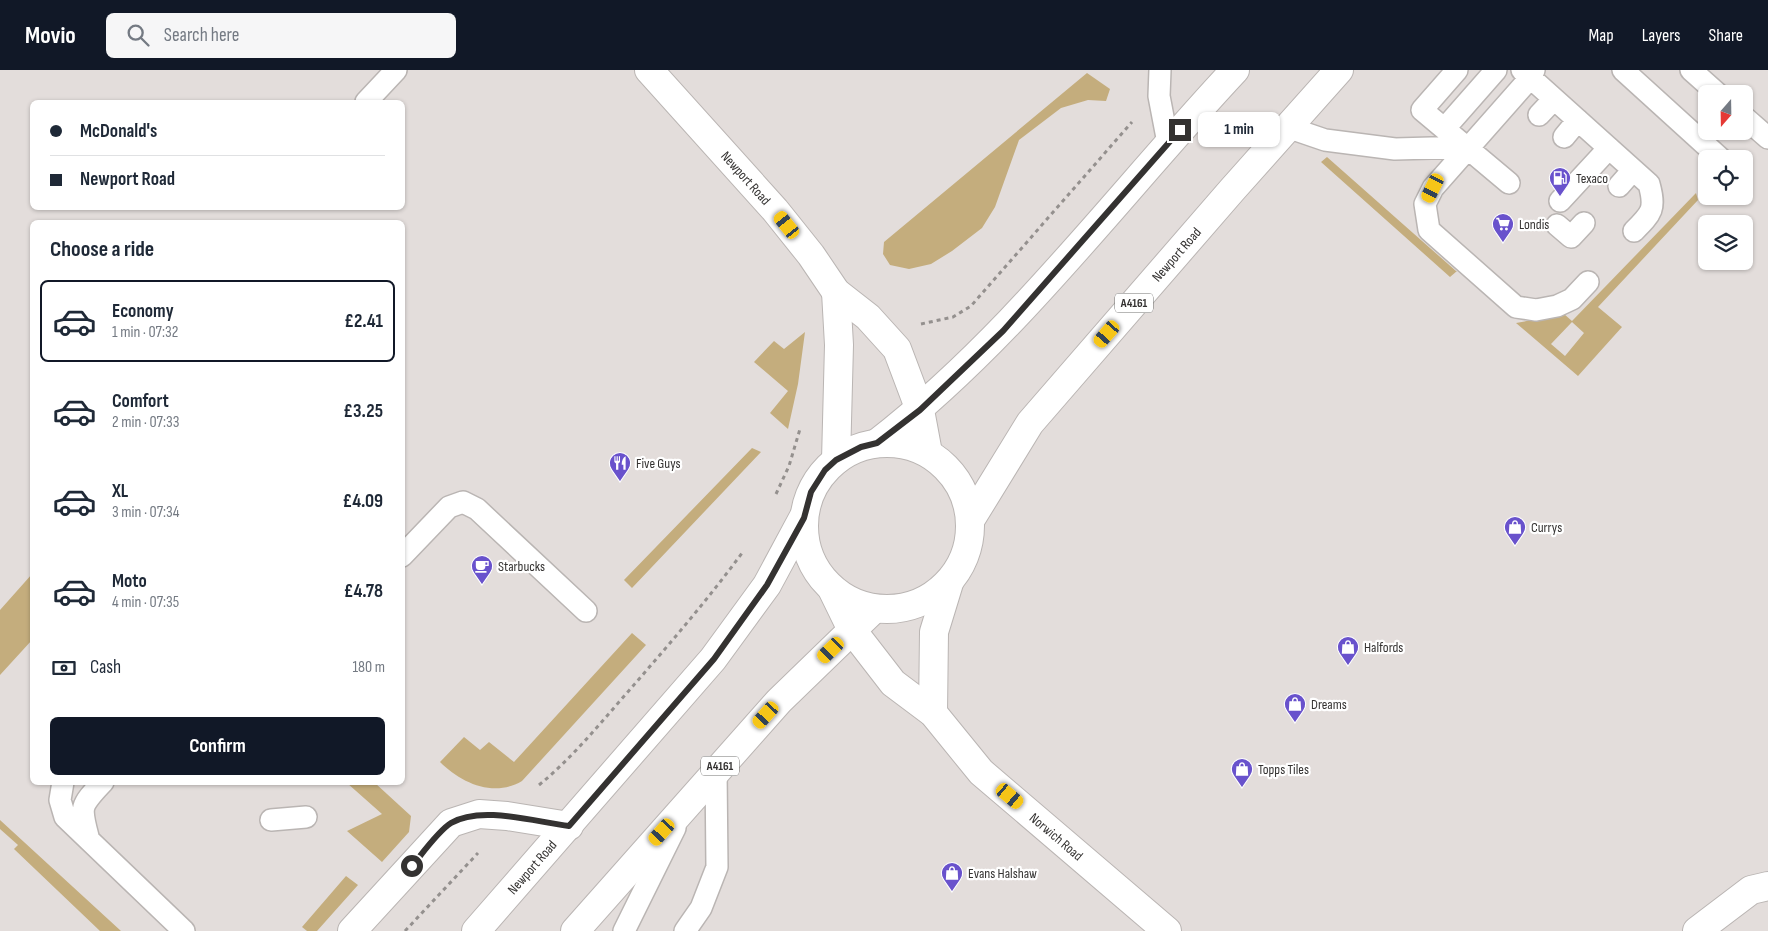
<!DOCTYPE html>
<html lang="en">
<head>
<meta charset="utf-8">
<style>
	:root { --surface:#fff; --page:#f6f6f7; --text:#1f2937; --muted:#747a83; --line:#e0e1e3; --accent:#111827 }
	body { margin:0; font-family:"Sofia Sans Condensed",sans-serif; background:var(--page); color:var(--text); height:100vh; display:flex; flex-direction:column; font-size:19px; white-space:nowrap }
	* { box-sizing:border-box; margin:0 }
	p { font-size:16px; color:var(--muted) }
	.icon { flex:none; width:28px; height:28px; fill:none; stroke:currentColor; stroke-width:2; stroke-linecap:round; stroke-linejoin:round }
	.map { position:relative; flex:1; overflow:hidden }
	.panel { position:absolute; left:30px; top:150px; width:375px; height:565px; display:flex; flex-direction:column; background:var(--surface); border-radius:8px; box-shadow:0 1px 4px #0004 }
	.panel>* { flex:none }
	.top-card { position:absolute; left:30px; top:30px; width:375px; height:110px; border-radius:8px; box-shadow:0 1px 4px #0004; display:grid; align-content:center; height:110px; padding:0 20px; background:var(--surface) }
	.needle { width:32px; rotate:200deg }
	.tools { position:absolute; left:1698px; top:15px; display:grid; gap:10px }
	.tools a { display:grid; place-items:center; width:55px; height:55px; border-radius:8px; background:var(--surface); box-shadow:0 1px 4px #0004; font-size:25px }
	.end { position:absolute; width:22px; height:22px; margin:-11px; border:6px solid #343231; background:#fff; box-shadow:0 0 0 2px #fff }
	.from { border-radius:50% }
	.bubble { position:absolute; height:35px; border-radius:8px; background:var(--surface); box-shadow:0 1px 4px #0004; font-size:16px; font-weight:700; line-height:35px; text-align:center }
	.car { position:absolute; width:15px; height:30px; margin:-15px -8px; border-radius:6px; box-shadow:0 0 4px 1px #0007; background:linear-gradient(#f5c518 24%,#345 0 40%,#f5c518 0 76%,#345 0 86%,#f5c518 0) }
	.top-card b { display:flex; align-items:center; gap:18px; height:48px; font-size:19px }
	.top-card b+b { border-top:1px solid var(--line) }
	.top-card i { width:12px; height:12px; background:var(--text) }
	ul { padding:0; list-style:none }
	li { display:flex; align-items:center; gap:15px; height:82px; margin:0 10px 8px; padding:0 10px; border:2px solid transparent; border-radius:8px }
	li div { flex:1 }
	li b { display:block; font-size:19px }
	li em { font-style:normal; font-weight:700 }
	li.selected { border-color:var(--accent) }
	li>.icon { width:45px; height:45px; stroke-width:1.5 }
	h2 { padding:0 20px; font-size:22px; line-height:60px }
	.pay { display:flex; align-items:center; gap:12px; height:55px; padding:0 20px; font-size:19px }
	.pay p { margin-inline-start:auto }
	.primary-button { display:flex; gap:10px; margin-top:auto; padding:10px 20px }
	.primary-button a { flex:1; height:58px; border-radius:8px; background:var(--accent); color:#fff; font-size:20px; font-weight:700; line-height:58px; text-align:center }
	header { display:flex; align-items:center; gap:30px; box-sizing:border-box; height:70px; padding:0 25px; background:var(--accent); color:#fff }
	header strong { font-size:24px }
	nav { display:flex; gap:28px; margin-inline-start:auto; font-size:18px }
	.search { width:350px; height:45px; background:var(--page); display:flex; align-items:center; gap:12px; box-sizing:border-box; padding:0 18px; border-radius:8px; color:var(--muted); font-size:19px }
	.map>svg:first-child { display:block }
</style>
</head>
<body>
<header>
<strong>Movio</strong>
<div class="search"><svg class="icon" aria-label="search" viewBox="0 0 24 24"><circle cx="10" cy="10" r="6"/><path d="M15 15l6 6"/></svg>Search here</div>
<nav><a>Map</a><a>Layers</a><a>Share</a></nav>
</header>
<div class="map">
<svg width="1768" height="861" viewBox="0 0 1768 861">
	<rect width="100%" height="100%" fill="#e3dddb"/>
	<path fill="#c4ad7d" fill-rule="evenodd" d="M 1087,3 L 1110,19 L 1106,31 L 1088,30 L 1061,38 L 1019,70 L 995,137 L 982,158 L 952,181 L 931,194 L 909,199 L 890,195 L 883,184 L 884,172 Z
		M 1327,87 L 1456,201 L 1457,201 L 1450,207 L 1321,92 Z
		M 1696,123 L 1698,130 L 1598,237 L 1622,257 L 1578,306 L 1516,253 L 1564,244 L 1572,251 ZM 1572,252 L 1584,263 L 1565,286 L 1551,274 Z
		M 805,262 L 798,314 L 788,359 L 770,343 L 788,321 L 754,292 L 774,271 L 784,279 Z
		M 752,378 L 761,382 L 632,518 L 624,510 Z
		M 32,504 L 32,570 L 0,605 L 0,540 Z
		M 632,563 L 646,575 L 522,711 C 494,728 461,713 440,692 L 464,667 L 480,680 L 489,672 L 514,692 Z
		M 347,713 L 375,713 L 411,746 L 409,762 L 382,792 L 347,761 L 382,744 Z
		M 0,750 L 121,861 L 100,861 L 14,779 L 18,775 L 0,759 Z
		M 346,806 L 358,815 L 317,861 L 307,861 L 302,857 Z"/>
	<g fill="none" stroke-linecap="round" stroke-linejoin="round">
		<g stroke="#bab5b3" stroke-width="24">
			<path id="lane" d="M 1160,0 L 1159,26 L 1168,73
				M 1457,0 L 1422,40 L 1509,113
				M 1522,0 L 1649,114 C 1656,139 1652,143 1634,161
				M 1534,0 L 1531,7 L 1433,118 L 1425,134 L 1429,160 L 1516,237 L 1536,240 L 1557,236 L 1572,229 L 1588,212
				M 1623,0 L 1721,89
				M 1691,0 L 1718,24
				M 366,32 L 396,0
				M 1539,45 L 1554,29
				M 1744,47 L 1768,68
				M 1287,57 L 1325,70 L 1395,79 L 1468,77
				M 1445,58 L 1496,0
				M 1564,67 L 1578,50
				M 1619,116 L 1633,100
				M 1560,131 L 1609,78
				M 1557,155 L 1571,167 L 1584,153
				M 402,486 L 449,437 L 463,432 L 477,439 L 586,541
				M 63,712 L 60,730 L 65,747 L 184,861
				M 271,750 L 306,747
				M 89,770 C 80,737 79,737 103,712
				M 624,861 L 675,758
				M 685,861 L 701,838 L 717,797 L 716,700"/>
		</g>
		<g stroke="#bab5b3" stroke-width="30">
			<g id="street">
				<path id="s1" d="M 649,0 L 775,140 L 811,185 L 836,222 L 868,247 L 897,279 L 920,340 L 928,383"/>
				<path d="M 836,222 L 839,275 L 836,390"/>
				<path id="s2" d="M 832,519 L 852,560 L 893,613 L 933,643 L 981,702 L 1167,861"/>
				<path d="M 933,643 L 934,562 L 949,513"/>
				<path d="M 352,861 L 451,753 L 479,744 L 507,746 L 569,756"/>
				<path d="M 1697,861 L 1751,820 L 1768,816"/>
			</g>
		</g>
		<g stroke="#bab5b3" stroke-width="30">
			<g id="primary">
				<circle cx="887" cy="456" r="83"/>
				<path d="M 877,373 C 1014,267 1117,126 1235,0"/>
				<path id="s3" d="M 971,449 L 1030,353 L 1232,120 L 1339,0"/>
				<path id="s4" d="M 476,861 L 713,589 L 767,515 L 803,448"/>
				<path d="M 575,861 L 779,631 L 873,540"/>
			</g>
		</g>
		<path stroke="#94908e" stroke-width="3" stroke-dasharray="4 4" stroke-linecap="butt" d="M 921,254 L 953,247 L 971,236 L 1132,52
			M 776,424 L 789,396 L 800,359
			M 539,715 C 571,689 598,656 626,624 C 666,578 706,532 742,483
			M 405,861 L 478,783"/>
		<use href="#lane" stroke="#fff" stroke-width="21"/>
		<use href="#street" stroke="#fff" stroke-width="28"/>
		<use href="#primary" stroke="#fff" stroke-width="28"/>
	</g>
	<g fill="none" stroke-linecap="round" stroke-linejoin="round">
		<path stroke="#343231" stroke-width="6" d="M 412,796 C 422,784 438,761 451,753 C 481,735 535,752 569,756 L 714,589 L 767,515 L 804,448 L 811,422 L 825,400 L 836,390 L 861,377 L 877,373 L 920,340 L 1003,261 L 1180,60"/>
	</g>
	<defs>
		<g id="fuel-pin" transform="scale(1.125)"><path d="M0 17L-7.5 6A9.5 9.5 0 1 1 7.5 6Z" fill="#6952cc" stroke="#fff"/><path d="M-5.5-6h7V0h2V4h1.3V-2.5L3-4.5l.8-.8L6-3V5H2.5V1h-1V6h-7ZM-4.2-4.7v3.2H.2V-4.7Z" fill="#fff"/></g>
		<g id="supermarket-pin" transform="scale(1.125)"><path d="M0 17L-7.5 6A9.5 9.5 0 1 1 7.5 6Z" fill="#6952cc" stroke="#fff"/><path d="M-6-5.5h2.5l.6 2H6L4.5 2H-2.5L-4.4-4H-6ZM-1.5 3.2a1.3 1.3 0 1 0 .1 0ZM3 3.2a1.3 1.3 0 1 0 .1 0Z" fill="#fff"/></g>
		<g id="restaurant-pin" transform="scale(1.125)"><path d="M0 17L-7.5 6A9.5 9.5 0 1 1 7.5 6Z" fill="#6952cc" stroke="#fff"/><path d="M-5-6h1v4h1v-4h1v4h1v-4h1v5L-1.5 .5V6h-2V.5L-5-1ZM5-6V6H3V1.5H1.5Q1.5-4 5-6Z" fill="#fff"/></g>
		<g id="shop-pin" transform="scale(1.125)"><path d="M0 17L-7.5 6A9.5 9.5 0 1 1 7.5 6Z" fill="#6952cc" stroke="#fff"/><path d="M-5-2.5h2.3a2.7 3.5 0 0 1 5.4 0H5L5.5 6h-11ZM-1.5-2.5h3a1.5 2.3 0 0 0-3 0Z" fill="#fff"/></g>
		<g id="cafe-pin" transform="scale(1.125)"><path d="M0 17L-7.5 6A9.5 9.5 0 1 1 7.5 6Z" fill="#6952cc" stroke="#fff"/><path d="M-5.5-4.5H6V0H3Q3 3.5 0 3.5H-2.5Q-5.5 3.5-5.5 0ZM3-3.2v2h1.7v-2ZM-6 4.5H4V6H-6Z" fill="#fff"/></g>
	</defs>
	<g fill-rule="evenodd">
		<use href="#fuel-pin" x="1560" y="108"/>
		<use href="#supermarket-pin" x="1503" y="154"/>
		<use href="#restaurant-pin" x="620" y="393"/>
		<use href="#shop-pin" x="1515" y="457"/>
		<use href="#cafe-pin" x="482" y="496"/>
		<use href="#shop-pin" x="1348" y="577"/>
		<use href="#shop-pin" x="1295" y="634"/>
		<use href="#shop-pin" x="1242" y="699"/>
		<use href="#shop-pin" x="952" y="803"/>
	</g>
	<g text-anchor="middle" stroke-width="4.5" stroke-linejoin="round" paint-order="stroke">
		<g fill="#fff" stroke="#71706f" stroke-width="1">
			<rect x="1115" y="223.5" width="38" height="19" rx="4"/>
			<rect x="701" y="686.5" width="38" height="19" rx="4"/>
		</g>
		<g font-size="12" font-weight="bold" fill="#343231">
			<text x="1134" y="237">A4161</text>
			<text x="720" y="700">A4161</text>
		</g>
		<g font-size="14" fill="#343231" stroke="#fff">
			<text dy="5" stroke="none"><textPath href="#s1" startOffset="145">Newport Road</textPath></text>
			<text dy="5" stroke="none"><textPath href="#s3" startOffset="336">Newport Road</textPath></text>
			<text dy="5" stroke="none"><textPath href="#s2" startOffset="338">Norwich Road</textPath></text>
			<text dy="5" stroke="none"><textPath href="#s4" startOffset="85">Newport Road</textPath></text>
		</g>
		<g font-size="14" fill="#343231" stroke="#fff" text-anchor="start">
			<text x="1576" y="113">Texaco</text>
			<text x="1519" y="159">Londis</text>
			<text x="636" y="398">Five Guys</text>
			<text x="1531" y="462">Currys</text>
			<text x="498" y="501">Starbucks</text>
			<text x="1364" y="582">Halfords</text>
			<text x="1311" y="639">Dreams</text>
			<text x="1258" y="704">Topps Tiles</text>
			<text x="968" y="808">Evans Halshaw</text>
		</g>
	</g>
</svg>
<div class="tools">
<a><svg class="needle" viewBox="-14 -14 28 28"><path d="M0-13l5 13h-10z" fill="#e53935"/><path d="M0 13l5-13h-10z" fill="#747a83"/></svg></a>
<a><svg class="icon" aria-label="locate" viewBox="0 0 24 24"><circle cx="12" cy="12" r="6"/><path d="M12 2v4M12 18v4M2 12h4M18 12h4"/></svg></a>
<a><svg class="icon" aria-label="layers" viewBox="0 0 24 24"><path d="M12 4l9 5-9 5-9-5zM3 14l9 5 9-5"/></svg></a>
</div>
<i class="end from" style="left:412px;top:796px"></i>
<i class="end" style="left:1180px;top:60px"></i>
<div class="bubble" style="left:1198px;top:42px;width:82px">1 min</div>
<i class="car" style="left:1433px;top:118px;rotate:206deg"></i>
<i class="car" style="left:787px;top:155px;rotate:321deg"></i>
<i class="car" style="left:1107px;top:264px;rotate:221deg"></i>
<i class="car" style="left:831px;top:580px;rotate:226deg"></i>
<i class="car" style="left:766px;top:645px;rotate:222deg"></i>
<i class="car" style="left:1010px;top:726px;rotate:130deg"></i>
<i class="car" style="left:662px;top:762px;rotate:222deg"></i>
<div class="top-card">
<b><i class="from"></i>McDonald's</b>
<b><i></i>Newport Road</b>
</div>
<section class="panel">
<h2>Choose a ride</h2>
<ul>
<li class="selected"><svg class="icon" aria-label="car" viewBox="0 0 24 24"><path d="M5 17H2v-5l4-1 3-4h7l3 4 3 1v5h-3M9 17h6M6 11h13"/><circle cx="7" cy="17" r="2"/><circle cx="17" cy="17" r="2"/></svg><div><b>Economy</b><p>1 min · 07:32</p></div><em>£2.41</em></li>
<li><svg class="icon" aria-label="car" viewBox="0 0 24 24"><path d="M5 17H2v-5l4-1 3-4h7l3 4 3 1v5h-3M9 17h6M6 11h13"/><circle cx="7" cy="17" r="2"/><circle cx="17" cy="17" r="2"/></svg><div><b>Comfort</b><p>2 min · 07:33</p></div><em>£3.25</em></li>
<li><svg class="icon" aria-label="car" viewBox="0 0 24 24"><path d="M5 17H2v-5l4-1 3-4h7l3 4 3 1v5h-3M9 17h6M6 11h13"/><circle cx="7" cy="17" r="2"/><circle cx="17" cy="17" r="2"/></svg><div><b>XL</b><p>3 min · 07:34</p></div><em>£4.09</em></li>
<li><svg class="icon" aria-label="car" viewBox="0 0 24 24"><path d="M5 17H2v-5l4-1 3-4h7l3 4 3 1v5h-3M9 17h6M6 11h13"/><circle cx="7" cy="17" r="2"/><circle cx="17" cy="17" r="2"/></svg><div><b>Moto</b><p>4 min · 07:35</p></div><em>£4.78</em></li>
</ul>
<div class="pay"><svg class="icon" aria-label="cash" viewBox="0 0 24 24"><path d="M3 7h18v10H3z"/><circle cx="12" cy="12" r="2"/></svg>Cash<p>180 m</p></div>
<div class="primary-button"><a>Confirm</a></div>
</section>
</div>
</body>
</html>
